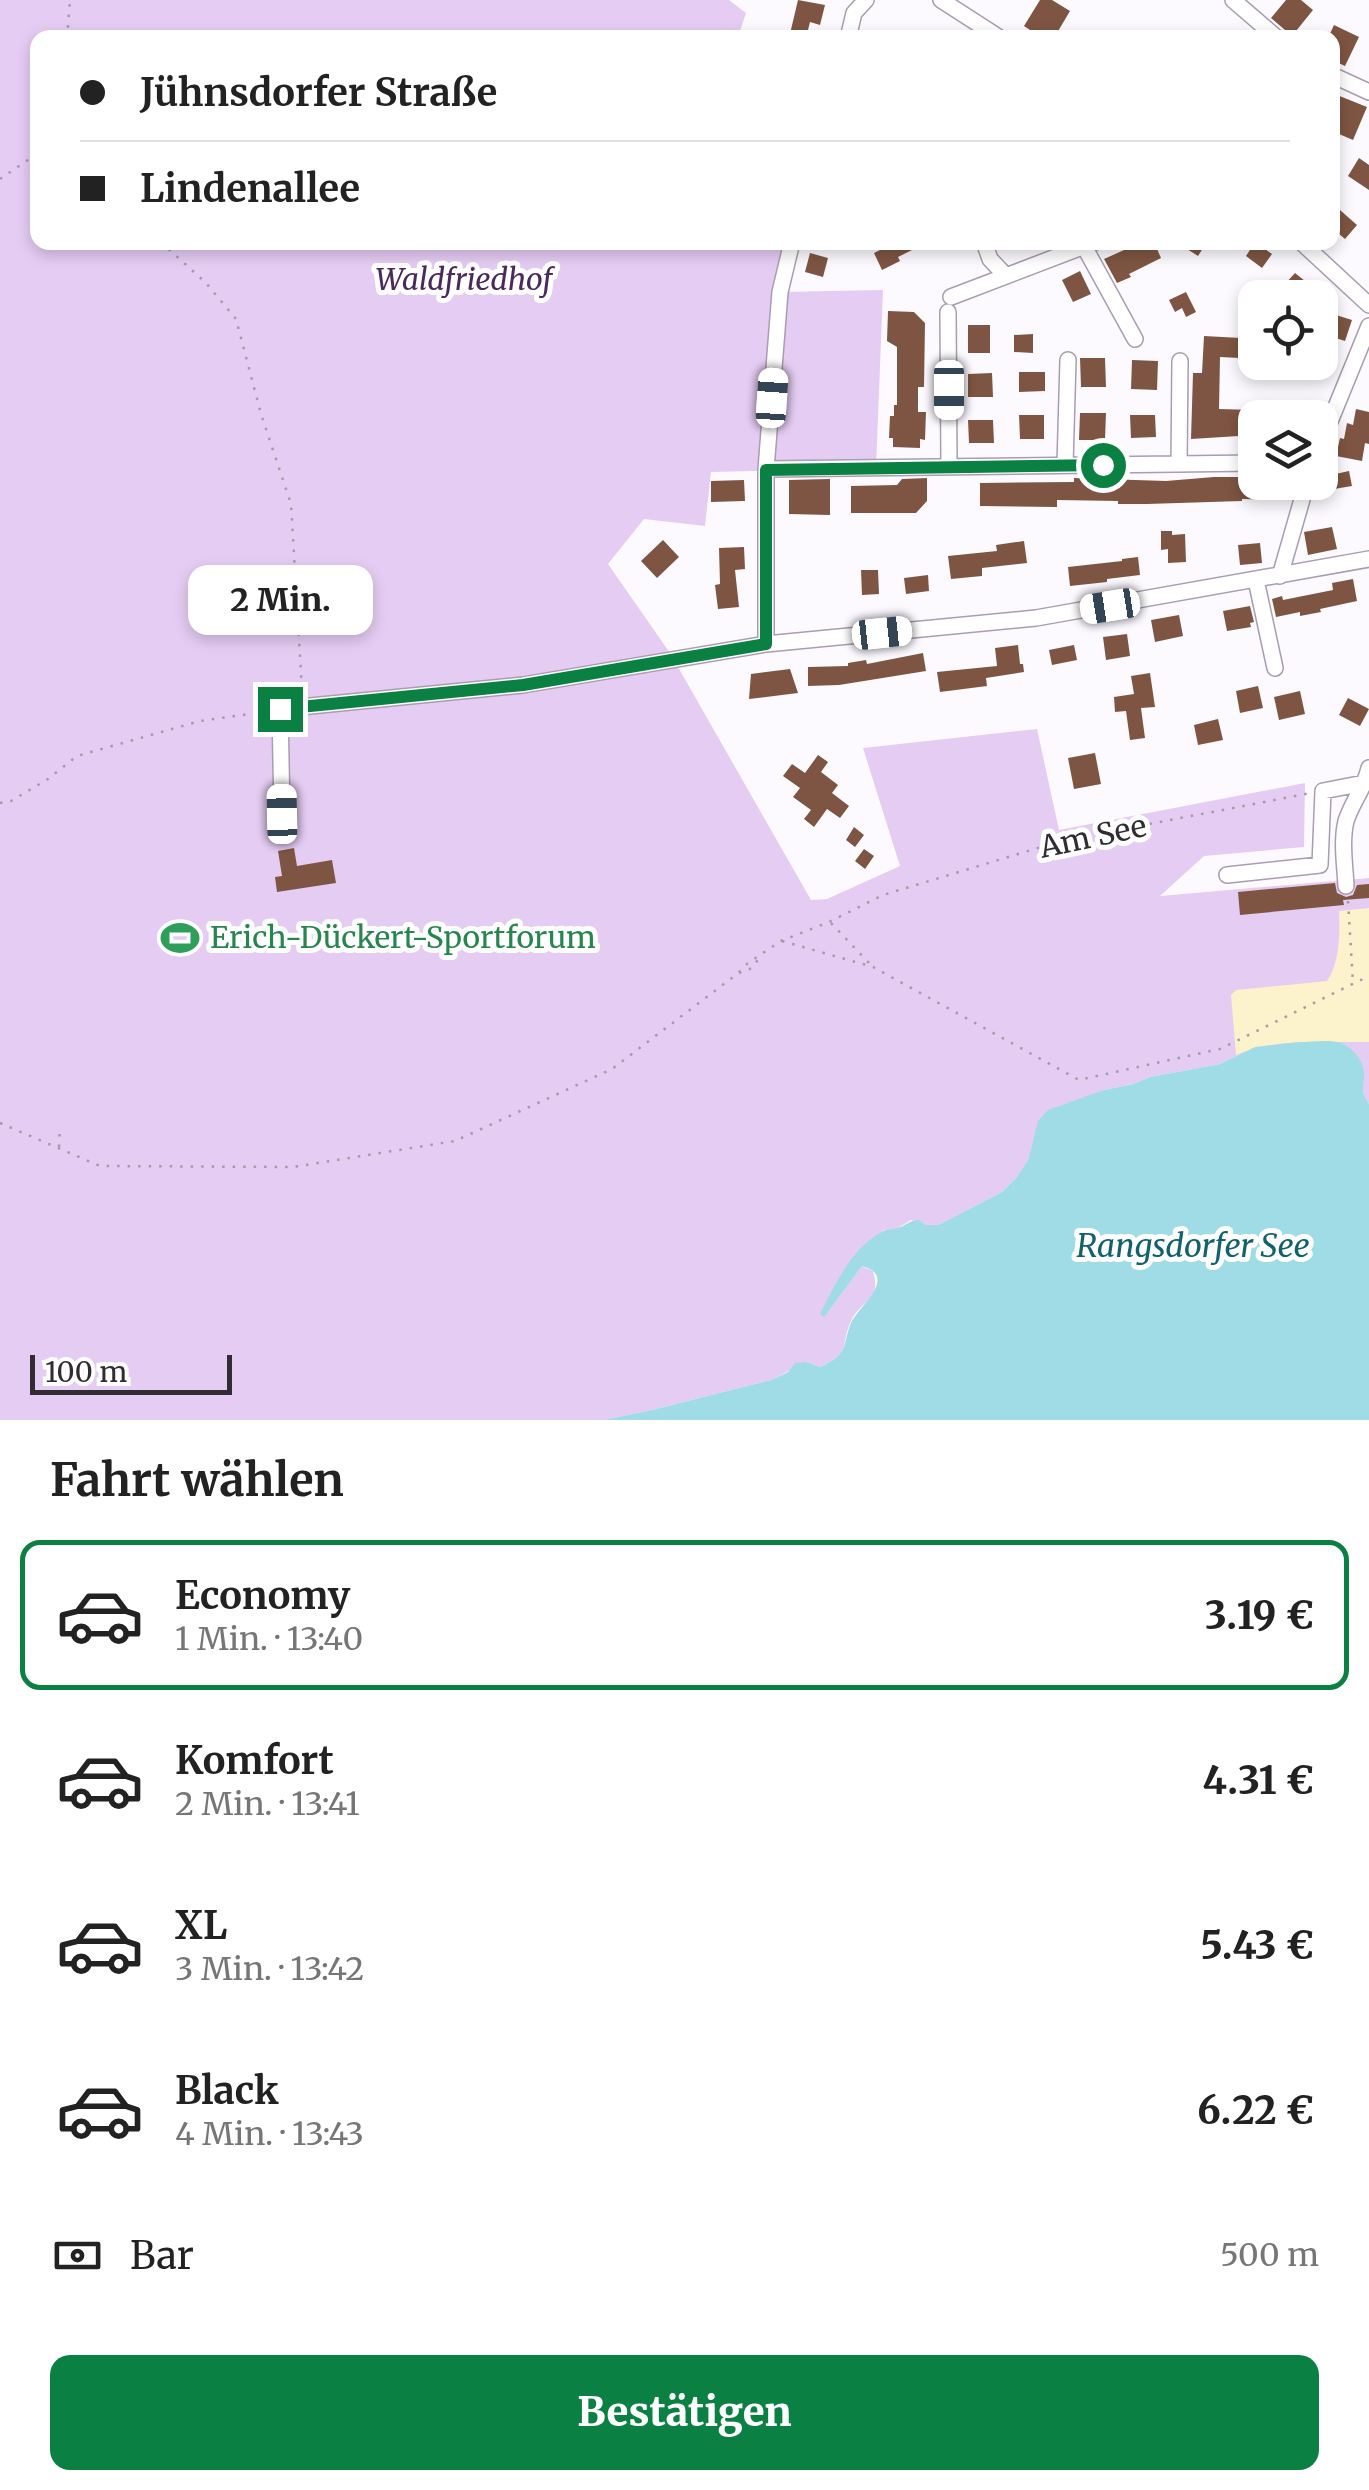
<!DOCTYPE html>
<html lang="de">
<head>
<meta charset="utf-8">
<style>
	:root { --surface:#fff; --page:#f2f2f2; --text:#222; --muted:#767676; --line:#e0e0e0; --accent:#0b8043 }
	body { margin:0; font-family:Merriweather,serif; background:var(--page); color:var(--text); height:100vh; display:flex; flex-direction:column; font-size:38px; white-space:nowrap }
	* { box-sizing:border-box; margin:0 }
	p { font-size:32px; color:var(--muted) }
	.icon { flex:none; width:55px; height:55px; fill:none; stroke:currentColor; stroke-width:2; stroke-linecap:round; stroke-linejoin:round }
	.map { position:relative; height:1420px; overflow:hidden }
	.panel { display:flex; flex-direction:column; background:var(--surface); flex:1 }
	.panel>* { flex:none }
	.banner { position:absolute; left:30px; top:30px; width:1310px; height:220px; border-radius:20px; box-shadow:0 5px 15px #0003; display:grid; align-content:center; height:220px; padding:0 50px; background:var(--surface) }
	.fabs { position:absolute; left:1238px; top:280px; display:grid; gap:20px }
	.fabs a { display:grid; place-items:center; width:100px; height:100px; border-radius:20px; background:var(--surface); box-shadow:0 5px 15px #0003; font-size:50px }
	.scale { position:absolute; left:30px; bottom:25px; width:202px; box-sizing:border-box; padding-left:10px; border:5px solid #312c34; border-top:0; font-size:28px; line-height:35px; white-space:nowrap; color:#312c34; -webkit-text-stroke:8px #fff; paint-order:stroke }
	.end { position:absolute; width:45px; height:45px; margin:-22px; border:12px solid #0b8043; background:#fff; box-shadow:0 0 0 5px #fff }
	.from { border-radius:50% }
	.bubble { position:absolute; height:70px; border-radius:20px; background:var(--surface); box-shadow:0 5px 15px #0003; font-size:32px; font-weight:800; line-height:70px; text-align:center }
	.car { position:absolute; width:30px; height:60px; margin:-30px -15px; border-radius:12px; box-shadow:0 0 8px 2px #0007; background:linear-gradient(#fff 24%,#345 0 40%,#fff 0 76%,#345 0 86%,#fff 0) }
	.banner b { display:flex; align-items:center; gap:35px; height:95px; font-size:38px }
	.banner b+b { border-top:2px solid var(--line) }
	.banner i { width:25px; height:25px; background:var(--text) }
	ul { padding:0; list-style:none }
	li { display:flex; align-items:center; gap:30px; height:150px; margin:0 20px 15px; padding:0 30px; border:5px solid transparent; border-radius:20px }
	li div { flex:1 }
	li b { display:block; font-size:38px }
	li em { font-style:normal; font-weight:800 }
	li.on { border-color:var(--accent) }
	li>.icon { width:90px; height:90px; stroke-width:1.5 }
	h2 { padding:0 50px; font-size:45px; line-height:120px }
	.pay { display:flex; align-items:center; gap:25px; height:110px; padding:0 50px; font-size:38px }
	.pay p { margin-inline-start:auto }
	.cta { display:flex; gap:20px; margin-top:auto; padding:20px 50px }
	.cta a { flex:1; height:115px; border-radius:20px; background:var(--accent); color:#fff; font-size:40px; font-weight:800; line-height:115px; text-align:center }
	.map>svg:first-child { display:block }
</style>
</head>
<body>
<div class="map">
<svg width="1369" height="1420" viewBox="0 0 1369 1420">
	<rect width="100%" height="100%" fill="#fdfaff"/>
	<path fill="#e5ccf3" d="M 0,0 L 729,0 L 746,13 L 738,37 L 38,38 L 38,242 L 792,243 L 780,292 L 883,290 L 876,468 L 711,472 L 705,526 L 644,519 L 608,564 L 670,653 L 811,900 L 827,899 L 900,866 L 863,748 L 1037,729 L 1059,830 L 1305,783 L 1304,847 L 1204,856 L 1160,896 L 1369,878 L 1369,1104 L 1364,1098 L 1362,1081 L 1255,1047 L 1220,1064 L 1150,1077 L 1133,1084 L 1104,1090 L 1029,1158 L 1017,1177 L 1002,1192 L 938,1225 L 925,1225 L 911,1220 L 896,1229 L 884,1230 L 824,1316 L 862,1266 L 873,1271 C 882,1300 861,1300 851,1321 C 839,1347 853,1352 820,1367 L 806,1362 L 771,1380 L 656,1409 L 604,1420 L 0,1420 Z"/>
	<path fill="#fcf2cc" d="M 1369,908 L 1369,1042 C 1324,1043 1278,1037 1236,1055 L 1231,995 L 1236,990 L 1327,981 C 1340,962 1340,933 1339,911 Z"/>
	<path fill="#a0dce6" d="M 1300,1042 C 1312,1042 1330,1039 1341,1043 C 1353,1048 1364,1061 1364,1074 C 1364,1087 1360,1092 1369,1104 L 1369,1420 L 604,1420 L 656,1409 L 771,1380 L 788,1372 L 795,1363 L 806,1362 L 820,1367 C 850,1353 841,1348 851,1323 C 857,1308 900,1276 862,1266 L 824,1317 L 820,1314 C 835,1285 851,1248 882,1232 C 891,1227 887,1231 897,1228 C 906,1226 909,1220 919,1220 L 925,1225 L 938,1225 L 1002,1192 L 1017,1177 L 1029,1158 L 1038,1121 L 1048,1110 L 1104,1090 L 1133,1084 L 1150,1077 L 1220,1064 L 1255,1047 Z"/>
	<path fill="#7e5542" d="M 798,0 L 825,5 L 820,25 L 810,22 L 806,38 L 789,38 Z
		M 1040,0 L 1052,0 L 1070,11 L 1054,38 L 1042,38 L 1024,26 Z
		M 1286,0 L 1301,0 L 1313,10 L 1292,36 L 1271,18 Z
		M 1334,25 L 1359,37 L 1345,66 L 1332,60 L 1332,38 L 1328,38 Z
		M 1332,93 L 1367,107 L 1353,140 L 1332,131 Z
		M 1359,158 L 1369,165 L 1369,190 L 1348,176 Z
		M 1332,203 L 1357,225 L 1345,239 L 1332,228 Z
		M 896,242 L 928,242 L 898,257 L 900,261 L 882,270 L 874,253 Z
		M 1142,242 L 1154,242 L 1161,258 L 1129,274 L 1131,277 L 1117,283 L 1104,259 Z
		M 1176,242 L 1207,242 L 1198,256 Z
		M 1255,242 L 1272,254 L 1262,268 L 1246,256 Z
		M 810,253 L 828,258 L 823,277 L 805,272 Z
		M 1080,271 L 1091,294 L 1073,302 L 1062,280 Z
		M 1295,273 L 1310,285 L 1301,296 L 1285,284 Z
		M 1186,292 L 1196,312 L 1186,317 L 1182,308 L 1175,312 L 1169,300 Z
		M 888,311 L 914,312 L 925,323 L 924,387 L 918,387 L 918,412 L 926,412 L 925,440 L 920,439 L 920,448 L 893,447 L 893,438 L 889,438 L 890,416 L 894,416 L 894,405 L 897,405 L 897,347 L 887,341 Z
		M 1323,311 L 1352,320 L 1345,341 L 1320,333 L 1320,321 Z
		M 968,325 L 990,325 L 990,353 L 968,353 Z
		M 1033,334 L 1033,353 L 1014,352 L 1014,335 Z
		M 1204,336 L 1241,338 L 1240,358 L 1220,357 L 1219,409 L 1255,410 L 1255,435 L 1191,439 L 1193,373 L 1202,373 Z
		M 1080,358 L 1105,358 L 1106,387 L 1081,387 Z
		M 1132,360 L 1158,361 L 1157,390 L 1131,389 Z
		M 1019,372 L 1045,372 L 1045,391 L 1019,392 Z
		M 992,373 L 993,397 L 968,397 L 968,374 Z
		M 1313,407 L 1314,418 L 1262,418 L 1262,408 Z
		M 1356,409 L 1369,412 L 1369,444 L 1365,443 L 1362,461 L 1336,456 L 1340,438 L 1344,439 L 1347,423 L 1353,425 Z
		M 1080,413 L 1106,413 L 1105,440 L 1079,440 Z
		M 1019,415 L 1044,415 L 1044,439 L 1020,439 Z
		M 1130,415 L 1155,415 L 1156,437 L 1131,438 Z
		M 968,420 L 993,420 L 994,443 L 969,443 Z
		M 1349,471 L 1352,486 L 1334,489 L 1331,475 Z
		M 1214,477 L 1243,477 L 1243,482 L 1289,482 L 1288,500 L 1242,499 L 1242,501 L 1147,504 L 1118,504 L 1118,501 L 1057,500 L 1057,507 L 980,506 L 980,483 L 1074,482 L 1074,478 L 1166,481 Z
		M 927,478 L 927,501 L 916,513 L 851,513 L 851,486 L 897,485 L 902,479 Z
		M 830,479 L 830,515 L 789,514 L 789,480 Z
		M 744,480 L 745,501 L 711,502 L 711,481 Z
		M 1332,527 L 1337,549 L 1308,555 L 1304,532 Z
		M 1161,531 L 1172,531 L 1172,535 L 1185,534 L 1186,562 L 1168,563 L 1168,549 L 1161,550 Z
		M 663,540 L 679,557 L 657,578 L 641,561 Z
		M 1024,541 L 1027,563 L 982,568 L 982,576 L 951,579 L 948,556 L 997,551 L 996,545 Z
		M 1260,543 L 1262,563 L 1240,565 L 1238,545 Z
		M 744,547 L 745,569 L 735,570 L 739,607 L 718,609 L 715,585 L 720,584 L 719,548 Z
		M 1138,557 L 1140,575 L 1107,579 L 1107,582 L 1070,586 L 1068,567 L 1122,561 L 1122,559 Z
		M 861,570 L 878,570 L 879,594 L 862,595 Z
		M 928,575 L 929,591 L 906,594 L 904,578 Z
		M 1353,579 L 1357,601 L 1320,609 L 1321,612 L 1300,616 L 1300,612 L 1276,617 L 1272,599 L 1282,596 L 1283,600 L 1333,590 L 1332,583 Z
		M 1250,606 L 1254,622 L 1250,623 L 1251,627 L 1227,631 L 1223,611 Z
		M 1179,615 L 1183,636 L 1155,642 L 1151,620 Z
		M 1127,634 L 1130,656 L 1106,660 L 1103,637 Z
		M 1018,645 L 1020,664 L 1023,664 L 1024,672 L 986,678 L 987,686 L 940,692 L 937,672 L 997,666 L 995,648 Z
		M 1074,645 L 1077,660 L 1052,665 L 1049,650 Z
		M 923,653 L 926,671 L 839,685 L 808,686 L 808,667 L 848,666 L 848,663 L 866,660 L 867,664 Z
		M 790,669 L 798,693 L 749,699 L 751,674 Z
		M 1150,673 L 1155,707 L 1141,708 L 1145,738 L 1130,740 L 1126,711 L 1115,712 L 1114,697 L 1134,694 L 1131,676 Z
		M 1258,686 L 1263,708 L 1240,713 L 1236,691 Z
		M 1300,691 L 1305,714 L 1279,720 L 1274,697 Z
		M 1348,698 L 1369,709 L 1360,726 L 1339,715 Z
		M 1218,719 L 1223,740 L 1198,745 L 1194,725 Z
		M 1095,753 L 1101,784 L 1074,789 L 1068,758 Z
		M 818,755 L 828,762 L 821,772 L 838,785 L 832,793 L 849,806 L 840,818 L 827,809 L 814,827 L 804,819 L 811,810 L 793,797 L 800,788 L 783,776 L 792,764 L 805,773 Z
		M 854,827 L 864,835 L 855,847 L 846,840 Z
		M 294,848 L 297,866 L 332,860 L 336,883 L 277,892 L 275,877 L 282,876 L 278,851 Z
		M 864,849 L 874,856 L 865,869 L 855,861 Z
		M 1335,883 L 1337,893 L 1346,897 L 1353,895 L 1357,885 L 1369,884 L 1369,898 L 1343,900 L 1344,905 L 1240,915 L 1238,892 Z"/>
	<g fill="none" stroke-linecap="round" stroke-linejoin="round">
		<g stroke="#aa9cb1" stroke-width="18">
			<path id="minor" d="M 941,0 L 1000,38
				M 1233,0 L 1277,38
				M 848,38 L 854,13 L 866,0
				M 1332,75 L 1369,92
				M 984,242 L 990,259 L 1006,276
				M 1301,242 L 1369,305
				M 1085,248 L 1135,339
				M 951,297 L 1095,242
				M 948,312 L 949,467
				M 1320,446 L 1369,326
				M 1179,464 L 1180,361
				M 1065,465 L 1068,360
				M 766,469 L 1255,463
				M 1280,576 L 1307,482
				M 1256,580 L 1275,668
				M 766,644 L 766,469 L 780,292 L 792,242
				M 282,814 L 280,709 L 523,685 L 766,644 L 1036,618 L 1369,559
				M 1227,875 L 1320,865 L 1323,791 L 1369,782
				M 1346,886 C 1345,865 1341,842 1346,821 C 1352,802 1365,787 1369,768"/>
		</g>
		<path stroke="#a19da3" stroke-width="2.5" stroke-dasharray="2.5 8" stroke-linecap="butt" d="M 67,38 L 70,0
			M 0,179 L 38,153
			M 161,242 L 206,283 L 236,319 L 261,414 L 291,504 L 302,690
			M 0,803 L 11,801 L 48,779 L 77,756 L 200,721 L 264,712
			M 1348,901 L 1353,983
			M 831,923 L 870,964
			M 782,941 L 873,967 L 1079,1080 L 1220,1049 L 1369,976
			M 739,973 L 752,968 L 759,958
			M 0,1123 L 100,1166 L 293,1167 L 455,1141 L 612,1069 L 737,974 L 748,963 L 781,941 L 829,922 L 883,895 L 1061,841 L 1311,793
			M 59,1147 L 60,1127"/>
		<use href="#minor" stroke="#fff" stroke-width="15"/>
	</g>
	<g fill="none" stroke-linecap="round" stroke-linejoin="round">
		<path stroke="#0b8043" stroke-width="12" d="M 280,709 L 523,685 L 766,644 L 766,470 L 1103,465"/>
	</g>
	<defs>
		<g id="stadium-bare" transform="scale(3)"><path d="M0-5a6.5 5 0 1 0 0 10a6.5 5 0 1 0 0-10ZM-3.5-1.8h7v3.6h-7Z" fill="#2e9e5b" stroke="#fff" stroke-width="2.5" paint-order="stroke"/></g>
	</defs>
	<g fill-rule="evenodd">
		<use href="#stadium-bare" x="180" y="938"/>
	</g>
	<g text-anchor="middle" stroke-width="10" stroke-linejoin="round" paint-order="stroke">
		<g font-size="30" font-style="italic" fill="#4b295b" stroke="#fff">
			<text x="464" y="290">Waldfriedhof</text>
		</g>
		<g font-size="30" fill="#312c34" stroke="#fff">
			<text transform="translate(1093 837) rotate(-12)" y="10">Am See</text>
		</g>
		<g font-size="30" fill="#27864d" stroke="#fff" text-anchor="start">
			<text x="210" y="948">Erich-Dückert-Sportforum</text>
		</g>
		<g font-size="32" font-style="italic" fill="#12626e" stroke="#fff">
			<text x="1193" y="1257">Rangsdorfer See</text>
		</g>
	</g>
</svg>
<div class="fabs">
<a><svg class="icon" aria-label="locate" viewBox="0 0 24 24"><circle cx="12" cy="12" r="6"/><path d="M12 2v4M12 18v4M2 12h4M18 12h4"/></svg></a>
<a><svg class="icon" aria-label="layers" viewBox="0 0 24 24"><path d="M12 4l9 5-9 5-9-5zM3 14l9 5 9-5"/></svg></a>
</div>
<div class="scale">100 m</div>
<i class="end from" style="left:1103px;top:465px"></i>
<i class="end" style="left:280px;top:709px"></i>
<div class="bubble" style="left:188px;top:565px;width:185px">2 Min.</div>
<i class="car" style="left:949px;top:390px;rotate:180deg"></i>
<i class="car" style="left:772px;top:398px;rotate:4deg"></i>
<i class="car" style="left:1110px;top:606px;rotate:261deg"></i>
<i class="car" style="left:882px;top:633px;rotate:84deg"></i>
<i class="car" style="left:282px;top:814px;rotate:359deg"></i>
<div class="banner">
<b><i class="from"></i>Jühnsdorfer Straße</b>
<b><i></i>Lindenallee</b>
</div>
</div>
<section class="panel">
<h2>Fahrt wählen</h2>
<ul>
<li class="on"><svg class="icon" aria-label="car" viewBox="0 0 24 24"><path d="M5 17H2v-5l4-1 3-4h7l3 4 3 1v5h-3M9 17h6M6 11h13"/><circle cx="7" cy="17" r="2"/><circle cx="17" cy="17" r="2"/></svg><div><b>Economy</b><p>1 Min. · 13:40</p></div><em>3.19 €</em></li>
<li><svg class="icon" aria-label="car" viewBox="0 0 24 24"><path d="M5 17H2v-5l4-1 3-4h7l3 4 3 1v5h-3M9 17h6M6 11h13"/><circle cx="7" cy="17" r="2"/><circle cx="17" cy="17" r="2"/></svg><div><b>Komfort</b><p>2 Min. · 13:41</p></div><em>4.31 €</em></li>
<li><svg class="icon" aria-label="car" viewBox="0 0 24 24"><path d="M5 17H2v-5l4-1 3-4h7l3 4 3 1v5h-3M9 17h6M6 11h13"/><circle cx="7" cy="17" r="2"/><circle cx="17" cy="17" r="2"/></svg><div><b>XL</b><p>3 Min. · 13:42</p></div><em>5.43 €</em></li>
<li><svg class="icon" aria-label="car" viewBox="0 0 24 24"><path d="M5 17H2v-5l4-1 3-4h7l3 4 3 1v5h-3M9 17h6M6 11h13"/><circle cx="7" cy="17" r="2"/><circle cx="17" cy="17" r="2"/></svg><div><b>Black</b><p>4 Min. · 13:43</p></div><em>6.22 €</em></li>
</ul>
<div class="pay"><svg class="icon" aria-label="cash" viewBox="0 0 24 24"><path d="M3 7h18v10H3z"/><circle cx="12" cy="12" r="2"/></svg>Bar<p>500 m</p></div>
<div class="cta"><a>Bestätigen</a></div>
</section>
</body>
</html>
